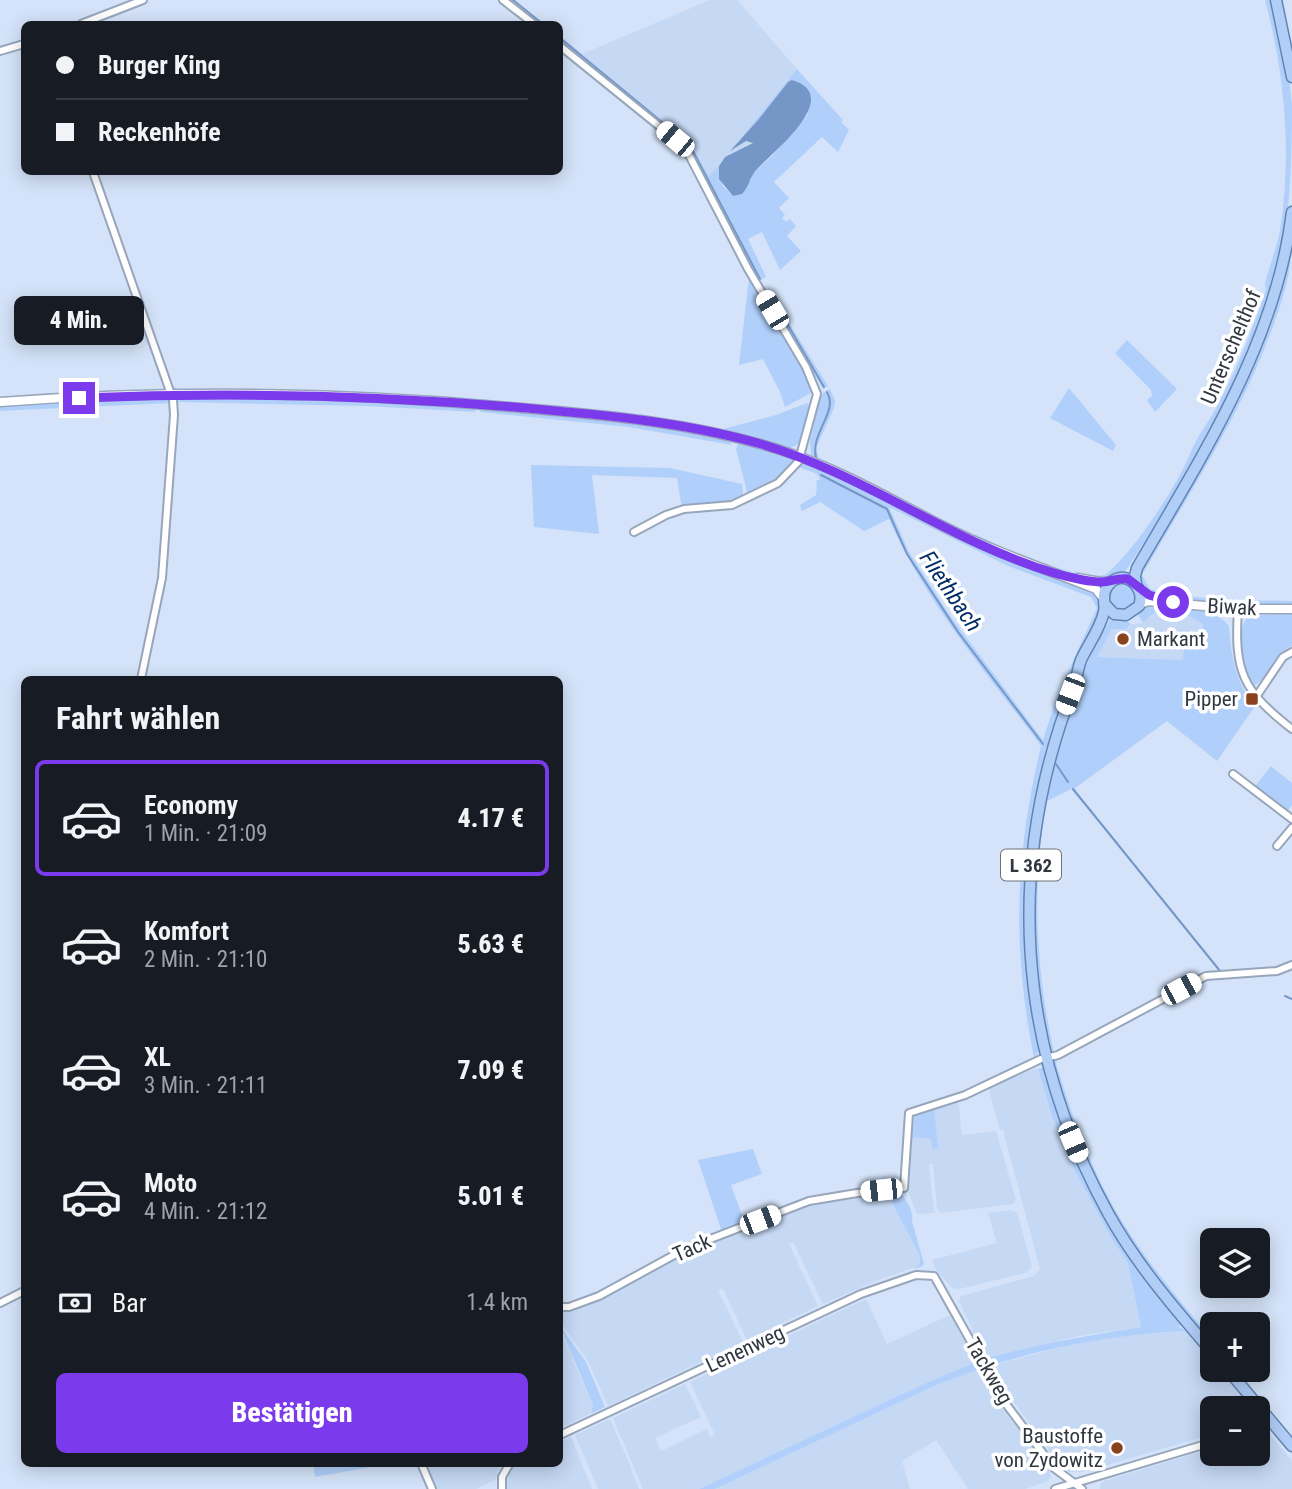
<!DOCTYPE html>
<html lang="de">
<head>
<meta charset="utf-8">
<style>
	:root { --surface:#171b24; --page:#20242c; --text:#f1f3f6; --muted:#9ea1a6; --line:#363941; --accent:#7c3aed }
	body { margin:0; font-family:"Roboto Condensed",sans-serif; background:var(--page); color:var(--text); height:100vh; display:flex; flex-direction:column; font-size:26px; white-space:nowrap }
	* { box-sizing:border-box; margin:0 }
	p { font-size:23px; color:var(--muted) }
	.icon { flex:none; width:38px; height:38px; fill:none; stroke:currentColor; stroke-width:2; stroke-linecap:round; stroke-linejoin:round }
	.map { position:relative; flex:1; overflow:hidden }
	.panel { position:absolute; left:21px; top:676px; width:542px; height:791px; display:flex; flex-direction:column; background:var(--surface); border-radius:10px; box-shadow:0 4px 18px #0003 }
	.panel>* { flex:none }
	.hud { position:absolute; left:21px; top:21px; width:542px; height:154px; border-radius:10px; box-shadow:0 4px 18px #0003; display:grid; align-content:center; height:154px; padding:0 35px; background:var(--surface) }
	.tools { position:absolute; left:1200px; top:1228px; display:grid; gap:14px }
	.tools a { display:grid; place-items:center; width:70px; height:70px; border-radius:10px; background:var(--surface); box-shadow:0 4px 18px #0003; font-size:35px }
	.end { position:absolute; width:32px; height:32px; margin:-16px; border:9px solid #7c3aed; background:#fff; box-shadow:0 0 0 4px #fff }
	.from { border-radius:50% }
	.bubble { position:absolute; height:49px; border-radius:10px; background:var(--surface); box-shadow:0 4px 18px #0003; font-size:23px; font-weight:800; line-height:49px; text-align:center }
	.car { position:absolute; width:21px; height:42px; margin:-21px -10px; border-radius:9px; box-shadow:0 0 5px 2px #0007; background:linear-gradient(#fff 24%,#345 0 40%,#fff 0 76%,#345 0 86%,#fff 0) }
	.hud b { display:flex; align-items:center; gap:24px; height:66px; font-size:26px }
	.hud b+b { border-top:2px solid var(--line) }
	.hud i { width:18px; height:18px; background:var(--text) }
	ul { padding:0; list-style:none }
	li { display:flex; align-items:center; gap:21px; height:116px; margin:0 14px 10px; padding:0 21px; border:4px solid transparent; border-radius:10px }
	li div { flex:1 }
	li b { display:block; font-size:26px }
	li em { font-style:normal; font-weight:800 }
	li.active { border-color:var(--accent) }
	li>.icon { width:63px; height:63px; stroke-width:1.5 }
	h2 { padding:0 35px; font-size:32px; line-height:84px }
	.pay { display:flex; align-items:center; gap:18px; height:77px; padding:0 35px; font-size:26px }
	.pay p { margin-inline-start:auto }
	.primary-button { display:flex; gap:14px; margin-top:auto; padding:14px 35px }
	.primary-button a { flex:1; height:80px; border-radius:10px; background:var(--accent); color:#fff; font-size:28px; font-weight:800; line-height:80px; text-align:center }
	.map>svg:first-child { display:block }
</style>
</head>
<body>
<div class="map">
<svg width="1292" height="1489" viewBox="0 0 1292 1489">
	<rect width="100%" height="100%" fill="#d4e3f9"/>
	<path fill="#c5d8f4" d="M 710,0 L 737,0 L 797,69 L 731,150 L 745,141 L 753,143 L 725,157 L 709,177 L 693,149 L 682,137 L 582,54 Z
		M 1152,614 L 1184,616 L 1200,620 L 1203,625 L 1203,636 L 1184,660 L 1097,657 L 1112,629 L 1122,629 L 1130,627 L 1131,624 L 1143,623 Z
		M 1034,1069 L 1038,1069 L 1052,1116 L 1073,1167 L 1109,1234 L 1128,1263 L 1141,1327 L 1079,1336 L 985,1359 L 972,1335 L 973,1330 L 959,1301 L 961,1296 L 1034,1276 L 1040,1269 L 1003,1130 L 1000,1130 L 988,1087 Z
		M 958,1100 L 962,1135 L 996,1131 L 1016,1200 L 1013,1204 L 941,1213 L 937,1209 L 933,1164 L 929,1164 L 934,1213 L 917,1214 L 908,1191 L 911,1137 L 931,1139 L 934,1108 Z
		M 887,1193 L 920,1256 L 920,1264 L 916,1267 L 883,1278 L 823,1304 L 793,1242 L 789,1244 L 818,1306 L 747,1340 L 723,1289 L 718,1290 L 743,1342 L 608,1406 L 588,1361 L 566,1330 L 560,1320 L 560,1313 L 600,1298 L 688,1250 L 803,1207 L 858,1195 Z
		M 1010,1210 L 1017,1212 L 1032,1267 L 1025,1273 L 959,1289 L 952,1288 L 936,1270 L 932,1260 L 997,1243 L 988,1213 Z
		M 866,1299 L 887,1344 L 950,1315 L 976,1362 L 924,1384 L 699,1489 L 643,1489 L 613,1418 L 685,1384 L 701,1417 L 655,1438 L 661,1451 L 707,1429 L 710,1437 L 715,1435 L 690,1382 Z
		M 560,1329 L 594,1409 L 592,1413 L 560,1428 Z
		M 1185,1331 L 1213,1362 L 1213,1370 L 1220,1370 L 1252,1409 L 1213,1409 L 1213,1434 L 1083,1472 L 1069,1472 L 1058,1463 L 1003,1387 L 1000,1386 L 989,1366 L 1073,1344 L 1123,1335 Z
		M 977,1369 L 997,1402 L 1049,1468 L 1051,1477 L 1048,1481 L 1025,1489 L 968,1489 L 936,1440 L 902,1461 L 910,1489 L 715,1489 L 936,1385 Z
		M 1258,1416 L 1266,1425 L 1264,1427 L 1292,1461 L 1292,1489 L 1100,1489 L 1100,1484 L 1104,1481 L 1213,1448 L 1213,1454 L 1258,1454 Z
		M 610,1419 L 626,1456 L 639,1489 L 598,1489 L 575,1435 Z
		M 571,1437 L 592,1489 L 507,1489 L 509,1472 L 515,1463 L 560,1463 L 560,1442 Z
		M 424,1463 L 501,1463 L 495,1480 L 476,1489 L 434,1489 Z"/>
	<path fill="#b0d0fb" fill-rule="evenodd" d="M 1265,0 L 1271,0 C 1280,34 1289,69 1292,104 C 1292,166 1290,228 1274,288 C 1270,305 1262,321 1255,337 C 1223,421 1174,499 1124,573 L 1107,580 L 1098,580 L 1038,563 L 977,537 L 974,534 C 1004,548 1074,580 1105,575 C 1133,553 1177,486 1190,454 C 1196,438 1208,423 1216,408 C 1237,370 1252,330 1266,290 L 1265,283 C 1270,266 1276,249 1280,231 C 1292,155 1285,74 1265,0 Z
		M 560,36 L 682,137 L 693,149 L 709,176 L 721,163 L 719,166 L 723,186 L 733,196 L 751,180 L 753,173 L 772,156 L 808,114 L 788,82 L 758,120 L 736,144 L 797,69 L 843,120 L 841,122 L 849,130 L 838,152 L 822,137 L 774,182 L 789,198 L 779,208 L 785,215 L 782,218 L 786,222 L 790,219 L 796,226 L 787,236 L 801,251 L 780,270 L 762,232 L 748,239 L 766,277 L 758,281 L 690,152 L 680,139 L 560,41 Z
		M 1292,240 C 1292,268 1285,292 1276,318 C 1245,409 1190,492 1142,575 L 1150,589 C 1196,601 1245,600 1292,601 L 1292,605 L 1208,603 L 1147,592 L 1142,587 L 1137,575 L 1253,363 L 1279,295 Z
		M 749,277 L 807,376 L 811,393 L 785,407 L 780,392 L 763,359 L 739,365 Z
		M 769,290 L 828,386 L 823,389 L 765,292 Z
		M 1127,340 L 1177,389 L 1155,412 L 1147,400 L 1152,396 L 1151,390 L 1115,353 Z
		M 166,374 L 173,387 L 179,389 L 324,391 L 456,397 L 639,414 L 723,429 L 776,415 L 807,403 L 811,407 L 801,443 L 790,448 L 738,433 L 612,413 L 175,391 L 171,389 Z
		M 1069,388 L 1116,445 L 1113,451 L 1050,418 Z
		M 830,389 L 835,401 L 834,408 L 816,448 L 819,459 L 811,455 L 810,441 L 820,398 L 824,392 Z
		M 164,398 L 171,403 L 0,411 L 0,406 Z
		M 183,398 L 327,399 L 473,407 L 476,412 L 366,406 L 177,402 Z
		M 482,407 L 634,423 L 727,439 L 732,445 L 629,427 L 480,412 Z
		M 739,442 L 794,458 C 788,479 765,487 748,495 L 736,449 Z
		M 804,462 L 1094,590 L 1102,605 C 1082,654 1060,704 1046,755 C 1020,853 1022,952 1039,1051 L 1034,1058 C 1012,947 1015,855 1041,746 C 987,673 926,603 889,519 L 864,531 L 820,502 L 802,511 L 800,505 L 816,495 L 817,485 L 816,481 L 820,479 L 817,474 L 799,467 ZM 889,507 L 1008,566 L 1091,597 L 1097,608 L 1058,694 L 1043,740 L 951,617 L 909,552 Z
		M 531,465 L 670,468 L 742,484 L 743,492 L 741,499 L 730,504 L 682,509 L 677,478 L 592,475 L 599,534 L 534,527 Z
		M1108 596a14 14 0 1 1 28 0a14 14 0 1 1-28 0Z
		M 1149,603 C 1170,605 1216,607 1229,626 C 1231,655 1235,682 1255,706 L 1217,761 L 1167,721 L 1074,789 L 1222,972 L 1220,972 L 1124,852 L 1071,789 L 1047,801 C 1031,885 1036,971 1054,1053 L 1050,1053 C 1040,1008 1032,962 1032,916 C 1032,818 1059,704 1110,620 L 1125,619 L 1131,624 L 1126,629 L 1112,629 L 1097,657 L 1183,660 L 1184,645 L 1194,646 L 1194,641 L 1203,636 L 1203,625 C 1194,613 1167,613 1152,614 L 1143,623 L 1138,615 L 1143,606 Z
		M 1292,614 L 1292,646 C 1274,654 1271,676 1255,685 C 1238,673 1235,630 1249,615 Z
		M 1271,766 L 1292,783 L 1292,805 L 1287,812 L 1255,786 Z
		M 1060,1055 L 1056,1063 C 1073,1119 1093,1175 1125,1226 C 1146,1260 1173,1292 1199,1324 L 1220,1325 L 1213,1325 L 1213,1331 L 1205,1331 L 1213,1341 L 1213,1348 C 1165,1291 1117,1232 1087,1164 C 1072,1131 1063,1096 1051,1063 Z
		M 1043,1068 L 1082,1168 L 1184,1325 L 1178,1326 L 1185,1331 C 1118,1334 1053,1346 989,1366 L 985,1359 C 1037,1344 1088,1336 1141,1327 L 1128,1263 L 1109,1234 L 1073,1167 L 1052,1116 L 1038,1069 Z
		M 934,1108 L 938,1148 L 933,1149 L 931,1139 L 911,1137 C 912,1115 912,1114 934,1108 Z
		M 753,1149 L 762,1174 L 731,1185 L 745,1223 L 722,1232 L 698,1160 Z
		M 899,1192 C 906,1198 914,1211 912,1221 L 924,1264 L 921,1267 L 913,1269 L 920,1264 L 920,1256 L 887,1193 Z
		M 560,1326 L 586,1362 L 605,1407 L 592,1413 L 593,1405 Z
		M 976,1362 L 979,1369 L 936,1385 L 715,1489 L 699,1489 L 924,1384 Z
		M 313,1463 L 394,1463 L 315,1477 Z"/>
	<path fill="#7497c7" d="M 792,80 C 845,96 772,153 756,170 C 750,177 749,187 742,194 L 733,196 L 719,179 L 719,166 L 725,157 L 753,143 L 746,141 L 730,151 L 758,120 L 788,82 Z"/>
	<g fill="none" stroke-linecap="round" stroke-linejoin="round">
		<path stroke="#7497c7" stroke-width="2" d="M 513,0 L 543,24
			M 560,38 L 679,136 L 694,153 L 760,279
			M 768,291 L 824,387
			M 816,458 C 810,432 839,412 827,392
			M 821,475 L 887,509 L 907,554 L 958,632 L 1043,744
			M 1056,764 L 1068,782
			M 1073,789 L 1220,971
			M 1285,996 L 1292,999"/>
		<g stroke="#97a6ba" stroke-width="10">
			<path id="minor" d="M 503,0 L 534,24
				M 81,24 L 143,0
				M 560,46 L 675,139 L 689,155 L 748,269 L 806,367 L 817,394 L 800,456
				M 0,51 L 24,44
				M 93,172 L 173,400 L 174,415 L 162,578 L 141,679
				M 634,532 L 666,515 L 684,509 L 732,505 L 778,483 L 798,462
				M 1238,609 C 1234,672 1242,690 1292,729
				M 1256,697 L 1283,657 L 1292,652
				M 1233,774 L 1292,819
				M 1277,846 L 1292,828
				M 0,1303 L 24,1291
				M 560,1307 L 569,1307 L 599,1296 L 687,1248 L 809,1201 L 857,1193 L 904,1188 L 909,1113 L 965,1095 L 1041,1059 L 1058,1055 L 1206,976 L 1277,971 L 1292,965
				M 560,1435 L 861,1294 L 916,1275 L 934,1276 L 1006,1404 L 1054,1468 L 1082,1489
				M 421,1463 L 432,1489
				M 502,1489 L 502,1477 L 510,1463
				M 1055,1489 L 1213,1442"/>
		</g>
		<g stroke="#97a6ba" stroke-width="11">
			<path id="tertiary" d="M 0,402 C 173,389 349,392 522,408 C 607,415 692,423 774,448 C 834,466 888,498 943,526 C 992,551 1045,569 1096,589 L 1103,598
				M 1078,578 L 1100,582 L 1113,581
				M 1140,604 L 1148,601 L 1238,609 L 1292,609"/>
		</g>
		<g stroke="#6284b3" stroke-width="13">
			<path id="primary" d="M 1276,0 L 1292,77
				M 1136,584 L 1135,576 L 1137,568 C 1202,456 1276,343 1292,212
				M 1104,603 L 1114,614 L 1126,615 L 1139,606 C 1147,585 1121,566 1107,587 C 1101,595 1106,603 1104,612 C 1100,629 1088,645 1081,660 C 1078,668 1077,677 1074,686 C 1005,863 1016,1046 1108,1213 C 1136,1264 1175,1309 1213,1353
				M 1228,1370 L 1292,1446"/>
		</g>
		<use href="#minor" stroke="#fff" stroke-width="6"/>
		<use href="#tertiary" stroke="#fff" stroke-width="8"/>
		<use href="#primary" stroke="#b1cef7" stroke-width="10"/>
	</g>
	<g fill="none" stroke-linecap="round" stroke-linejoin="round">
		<path stroke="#7c3aed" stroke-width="9" d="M 79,398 C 228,392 376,395 525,408 C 604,415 684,422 761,444 C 864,474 951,542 1054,573 C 1068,577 1087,582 1102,582 C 1111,582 1119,577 1128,579 L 1149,595 L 1173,602"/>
	</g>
	<g fill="#88421c" stroke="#fff" stroke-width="2.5">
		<circle cx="1123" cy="639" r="7"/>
		<rect x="1245" y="692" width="14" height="14" rx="3.5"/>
		<circle cx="1117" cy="1448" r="7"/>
	</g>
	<g text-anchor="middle" stroke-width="7" stroke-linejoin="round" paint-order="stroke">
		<rect fill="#fff" stroke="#6f7379" stroke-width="2" x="1001" y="849.5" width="60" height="31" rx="5"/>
		<g font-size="19" font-weight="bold" fill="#313740">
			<text x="1031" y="872">L 362</text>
		</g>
		<g font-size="21" fill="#313740" stroke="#fff">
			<text transform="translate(1231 347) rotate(-67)" y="7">Unterschelthof</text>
			<text transform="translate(1232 607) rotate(3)" y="7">Biwak</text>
			<text transform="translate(692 1248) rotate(-24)" y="7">Tack</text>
			<text transform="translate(745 1349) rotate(-25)" y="7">Lenenweg</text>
			<text transform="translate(989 1371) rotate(60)" y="7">Tackweg</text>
		</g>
		<g font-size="21" fill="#313740" stroke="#fff" text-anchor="end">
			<text x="1137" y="646" text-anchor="start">Markant</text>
			<text x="1238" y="706">Pipper</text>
			<text x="1103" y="1443">Baustoffe<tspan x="1103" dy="24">von Zydowitz</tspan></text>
		</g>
		<g font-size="23" font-style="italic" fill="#002c65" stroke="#fff">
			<text transform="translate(951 591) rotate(56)" y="8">Fliethbach</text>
		</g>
	</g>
</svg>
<div class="tools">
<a><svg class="icon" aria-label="layers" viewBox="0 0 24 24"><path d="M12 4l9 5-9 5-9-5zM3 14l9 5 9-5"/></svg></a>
<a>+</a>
<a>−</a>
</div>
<i class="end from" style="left:1173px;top:602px"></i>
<i class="end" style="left:79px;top:398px"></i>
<div class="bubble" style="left:14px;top:296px;width:130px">4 Min.</div>
<i class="car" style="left:675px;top:139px;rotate:310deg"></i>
<i class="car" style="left:772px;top:310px;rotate:329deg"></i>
<i class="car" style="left:1070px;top:694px;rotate:201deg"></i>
<i class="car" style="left:1181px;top:989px;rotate:62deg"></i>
<i class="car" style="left:1073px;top:1142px;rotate:157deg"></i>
<i class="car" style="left:881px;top:1190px;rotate:264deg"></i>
<i class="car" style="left:760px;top:1220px;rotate:69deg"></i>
<div class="hud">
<b><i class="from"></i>Burger King</b>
<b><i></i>Reckenhöfe</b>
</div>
<section class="panel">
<h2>Fahrt wählen</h2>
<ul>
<li class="active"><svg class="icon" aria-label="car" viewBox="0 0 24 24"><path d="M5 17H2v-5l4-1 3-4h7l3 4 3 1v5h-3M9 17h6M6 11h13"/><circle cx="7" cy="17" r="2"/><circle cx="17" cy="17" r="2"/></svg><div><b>Economy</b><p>1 Min. · 21:09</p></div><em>4.17 €</em></li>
<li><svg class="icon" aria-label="car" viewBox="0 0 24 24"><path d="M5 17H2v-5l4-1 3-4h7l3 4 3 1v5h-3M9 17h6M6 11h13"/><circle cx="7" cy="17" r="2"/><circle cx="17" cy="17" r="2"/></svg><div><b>Komfort</b><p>2 Min. · 21:10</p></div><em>5.63 €</em></li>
<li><svg class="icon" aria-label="car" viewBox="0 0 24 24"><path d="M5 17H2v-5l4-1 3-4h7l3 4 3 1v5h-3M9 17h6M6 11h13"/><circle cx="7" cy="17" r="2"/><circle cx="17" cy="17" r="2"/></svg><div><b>XL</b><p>3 Min. · 21:11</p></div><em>7.09 €</em></li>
<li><svg class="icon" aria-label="car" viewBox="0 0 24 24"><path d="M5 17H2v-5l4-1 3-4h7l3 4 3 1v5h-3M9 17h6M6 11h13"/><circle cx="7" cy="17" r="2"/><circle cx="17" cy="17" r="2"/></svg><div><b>Moto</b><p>4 Min. · 21:12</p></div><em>5.01 €</em></li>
</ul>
<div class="pay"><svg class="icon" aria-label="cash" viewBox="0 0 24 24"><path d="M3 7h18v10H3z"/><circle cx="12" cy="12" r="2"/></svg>Bar<p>1.4 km</p></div>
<div class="primary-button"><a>Bestätigen</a></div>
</section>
</div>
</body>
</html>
